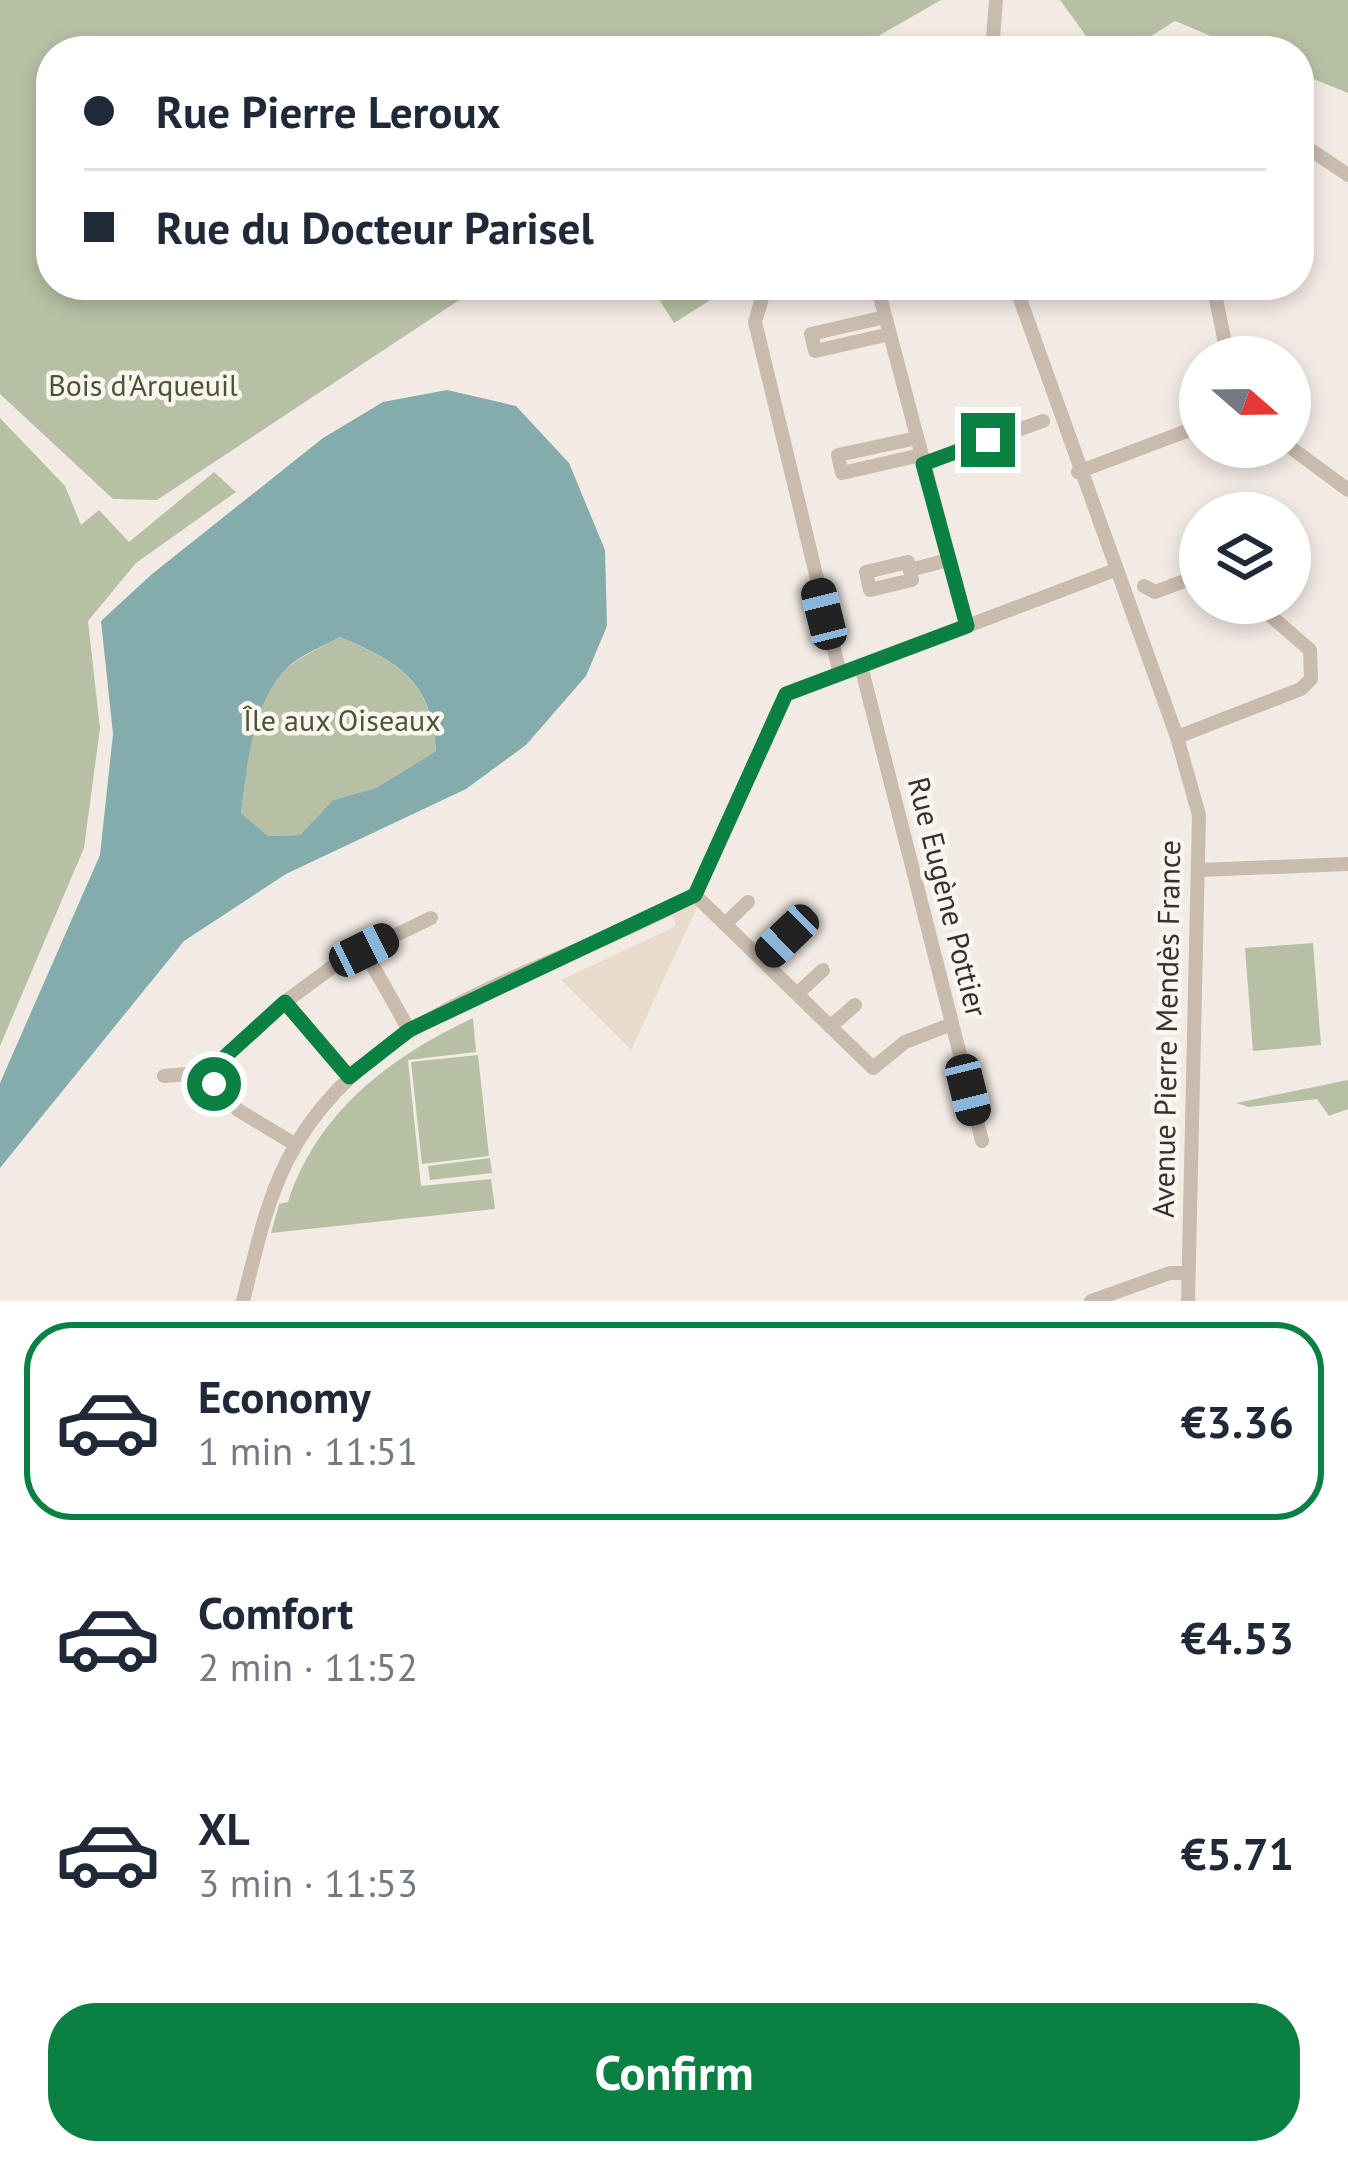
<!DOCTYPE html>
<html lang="en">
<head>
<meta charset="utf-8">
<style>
	:root { --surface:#fff; --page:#f2f2f3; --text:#1f2937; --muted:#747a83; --line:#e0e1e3; --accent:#0b8043 }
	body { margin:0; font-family:"PT Sans",sans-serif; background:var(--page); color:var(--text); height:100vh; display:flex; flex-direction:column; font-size:45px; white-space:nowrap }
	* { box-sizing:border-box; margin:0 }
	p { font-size:39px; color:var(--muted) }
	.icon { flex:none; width:66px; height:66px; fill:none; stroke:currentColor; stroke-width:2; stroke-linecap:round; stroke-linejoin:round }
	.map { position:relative; height:1301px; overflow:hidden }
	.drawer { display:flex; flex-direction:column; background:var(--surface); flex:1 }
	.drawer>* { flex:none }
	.guide { position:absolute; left:36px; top:36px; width:1278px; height:264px; border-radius:48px; box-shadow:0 6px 18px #0003; display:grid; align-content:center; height:264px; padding:0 48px; background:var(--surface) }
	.needle { width:78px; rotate:110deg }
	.fabs { position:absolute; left:1179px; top:336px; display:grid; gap:24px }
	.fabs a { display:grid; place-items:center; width:132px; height:132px; border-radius:50%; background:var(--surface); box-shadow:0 6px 18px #0003; font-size:60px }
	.end { position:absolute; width:54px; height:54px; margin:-27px; border:15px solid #0b8043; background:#fff; box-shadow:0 0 0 6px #fff }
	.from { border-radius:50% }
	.car { position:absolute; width:36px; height:72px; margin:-36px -18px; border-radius:15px; box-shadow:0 0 9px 3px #0007; background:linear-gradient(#222 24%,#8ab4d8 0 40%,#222 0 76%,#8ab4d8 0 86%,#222 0) }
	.guide b { display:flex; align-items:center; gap:42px; height:114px; font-size:45px }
	.guide b+b { border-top:3px solid var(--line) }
	.guide i { width:30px; height:30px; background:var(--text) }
	ul { padding:21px 0 0; list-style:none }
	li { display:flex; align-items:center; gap:36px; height:198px; margin:0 24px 18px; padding:0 24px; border:6px solid transparent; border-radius:48px }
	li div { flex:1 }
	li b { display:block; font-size:45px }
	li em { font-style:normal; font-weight:700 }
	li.active { border-color:var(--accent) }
	li>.icon { width:108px; height:108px; stroke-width:1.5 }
	.primary-button { display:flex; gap:24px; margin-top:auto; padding:24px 48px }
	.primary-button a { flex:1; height:138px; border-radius:48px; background:var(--accent); color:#fff; font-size:48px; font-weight:700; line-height:138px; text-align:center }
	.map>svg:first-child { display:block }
</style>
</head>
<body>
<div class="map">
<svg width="1348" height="1301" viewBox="0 0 1348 1301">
	<rect width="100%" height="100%" fill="#f2ebe3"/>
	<path fill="#b7c0a4" d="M 0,0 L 941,0 L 852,51 L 51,51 L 51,285 L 482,285 L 157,500 L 113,499 L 0,394 Z
		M 1060,0 L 1348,0 L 1348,93 L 1299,73 L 1299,51 L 1247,51 L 1175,21 L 1127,51 L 1097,51 Z
		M 650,285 L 734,285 L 674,323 Z
		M 0,418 L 65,486 L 81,525 L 99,510 L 129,542 L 214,472 L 236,492 L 136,563 L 88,621 L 100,728 L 84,848 L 0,1046 Z
		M 340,637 C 401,664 431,681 436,751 L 376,788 L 333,800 L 300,835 L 268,836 L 241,813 C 247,767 251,696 291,665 C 305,654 324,646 340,637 Z
		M 1313,943 L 1321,1045 L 1253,1051 L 1245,948 Z
		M 473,1018 L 476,1052 L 408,1060 L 421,1186 L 491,1179 L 495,1209 L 271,1233 L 279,1204 L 288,1202 C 318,1111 390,1057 473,1018 Z
		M 478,1055 L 489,1156 L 422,1164 L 411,1062 Z
		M 1348,1080 L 1348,1109 L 1329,1116 L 1317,1099 L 1249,1107 L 1236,1103 Z
		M 490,1158 L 492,1173 L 430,1180 L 428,1166 Z"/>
	<path fill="#e8dbcc" d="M 695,903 L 698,905 L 631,1050 L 561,980 L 676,926 L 672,913 Z"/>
	<path fill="#84acad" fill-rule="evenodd" d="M 447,390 L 516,406 L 569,463 L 605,550 L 607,626 L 586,676 L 526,745 L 466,789 L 286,874 L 184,941 L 0,1168 L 0,1083 L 100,855 L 113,734 L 101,621 L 152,574 L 323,438 L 383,402 ZM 340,637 C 401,663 432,682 436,751 L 376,788 L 333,800 L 300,835 L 268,836 L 241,813 C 247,767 252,700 289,666 C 302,654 324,646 340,637 Z"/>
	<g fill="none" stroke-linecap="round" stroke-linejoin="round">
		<path stroke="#cabbaf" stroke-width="14" d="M 992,51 L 996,0
			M 1299,142 L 1348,175
			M 776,285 L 763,295 L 755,322 L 840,674
			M 877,285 L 967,626
			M 1015,285 L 1177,737 L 1199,815 L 1188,1301
			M 1213,285 L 1228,357
			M 885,317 L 811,334 L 815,351 L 890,334
			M 917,438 L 838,455 L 842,473 L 921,455
			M 1290,447 L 1348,490
			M 923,464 L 1043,421
			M 1078,472 L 1200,426
			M 908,562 L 912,580 L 870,590 L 866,572 Z
			M 910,570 L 948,560
			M 1144,586 L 1155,592 L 1200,575
			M 861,666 L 982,1141
			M 1177,737 L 1301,689 L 1311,679 L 1310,650 L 1256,603
			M 1200,870 L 1348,864
			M 695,895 L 786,695 L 1115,570
			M 695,895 L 873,1068 L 905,1042 L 952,1024
			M 725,924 L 748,902
			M 364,950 L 409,1030
			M 762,960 L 787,936
			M 797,994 L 823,970
			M 285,1002 L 217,1064 L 211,1077 L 238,1110 L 296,1145
			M 830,1027 L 855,1005
			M 164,1076 L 212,1072
			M 349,1077 L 285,1002 L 335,965 L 431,918
			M 243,1301 C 255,1254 265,1205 287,1161 C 365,1006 556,972 695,895
			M 1091,1301 L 1170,1273 L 1188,1273"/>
	</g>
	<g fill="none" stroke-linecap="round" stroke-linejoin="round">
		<path stroke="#0b8043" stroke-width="15" d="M 214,1084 L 217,1064 L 285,1002 L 349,1077 L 409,1030 L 695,895 L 786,694 L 967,626 L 923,464 L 988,440"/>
	</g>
	<g text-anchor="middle" stroke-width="9" stroke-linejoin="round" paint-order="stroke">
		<g font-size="30" fill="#495532" stroke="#faf5ef">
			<text x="143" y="396">Bois d'Arqueuil</text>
			<text x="342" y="731">Île aux Oiseaux</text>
		</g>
		<g font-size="30" fill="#39302d" stroke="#faf5ef">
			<text transform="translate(947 897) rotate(76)" y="10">Rue Eugène Pottier</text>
			<text transform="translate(1167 1029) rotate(-89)" y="10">Avenue Pierre Mendès France</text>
		</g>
	</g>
</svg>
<div class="fabs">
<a><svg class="needle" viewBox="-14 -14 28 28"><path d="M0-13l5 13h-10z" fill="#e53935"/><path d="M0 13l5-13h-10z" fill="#747a83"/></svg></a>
<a><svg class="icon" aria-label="layers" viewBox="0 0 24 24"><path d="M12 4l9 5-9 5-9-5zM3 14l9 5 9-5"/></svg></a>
</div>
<i class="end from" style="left:214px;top:1084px"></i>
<i class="end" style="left:988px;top:440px"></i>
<i class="car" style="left:824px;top:614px;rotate:346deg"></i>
<i class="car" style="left:787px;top:936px;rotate:226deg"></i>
<i class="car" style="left:364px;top:950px;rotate:64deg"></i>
<i class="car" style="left:968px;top:1090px;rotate:166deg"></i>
<div class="guide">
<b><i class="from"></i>Rue Pierre Leroux</b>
<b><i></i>Rue du Docteur Parisel</b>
</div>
</div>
<section class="drawer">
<ul>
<li class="active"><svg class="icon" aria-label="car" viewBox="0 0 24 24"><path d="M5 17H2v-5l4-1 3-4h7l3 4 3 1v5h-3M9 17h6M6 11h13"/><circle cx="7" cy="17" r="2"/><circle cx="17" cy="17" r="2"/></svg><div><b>Economy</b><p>1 min · 11:51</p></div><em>€3.36</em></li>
<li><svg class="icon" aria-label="car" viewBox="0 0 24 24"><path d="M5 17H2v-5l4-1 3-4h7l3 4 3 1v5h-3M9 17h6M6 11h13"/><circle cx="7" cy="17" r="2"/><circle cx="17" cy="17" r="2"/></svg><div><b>Comfort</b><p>2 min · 11:52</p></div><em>€4.53</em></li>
<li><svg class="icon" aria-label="car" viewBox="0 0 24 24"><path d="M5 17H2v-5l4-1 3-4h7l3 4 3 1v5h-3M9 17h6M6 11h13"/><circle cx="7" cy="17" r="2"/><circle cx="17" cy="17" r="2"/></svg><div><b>XL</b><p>3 min · 11:53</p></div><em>€5.71</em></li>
</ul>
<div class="primary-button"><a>Confirm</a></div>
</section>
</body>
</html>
